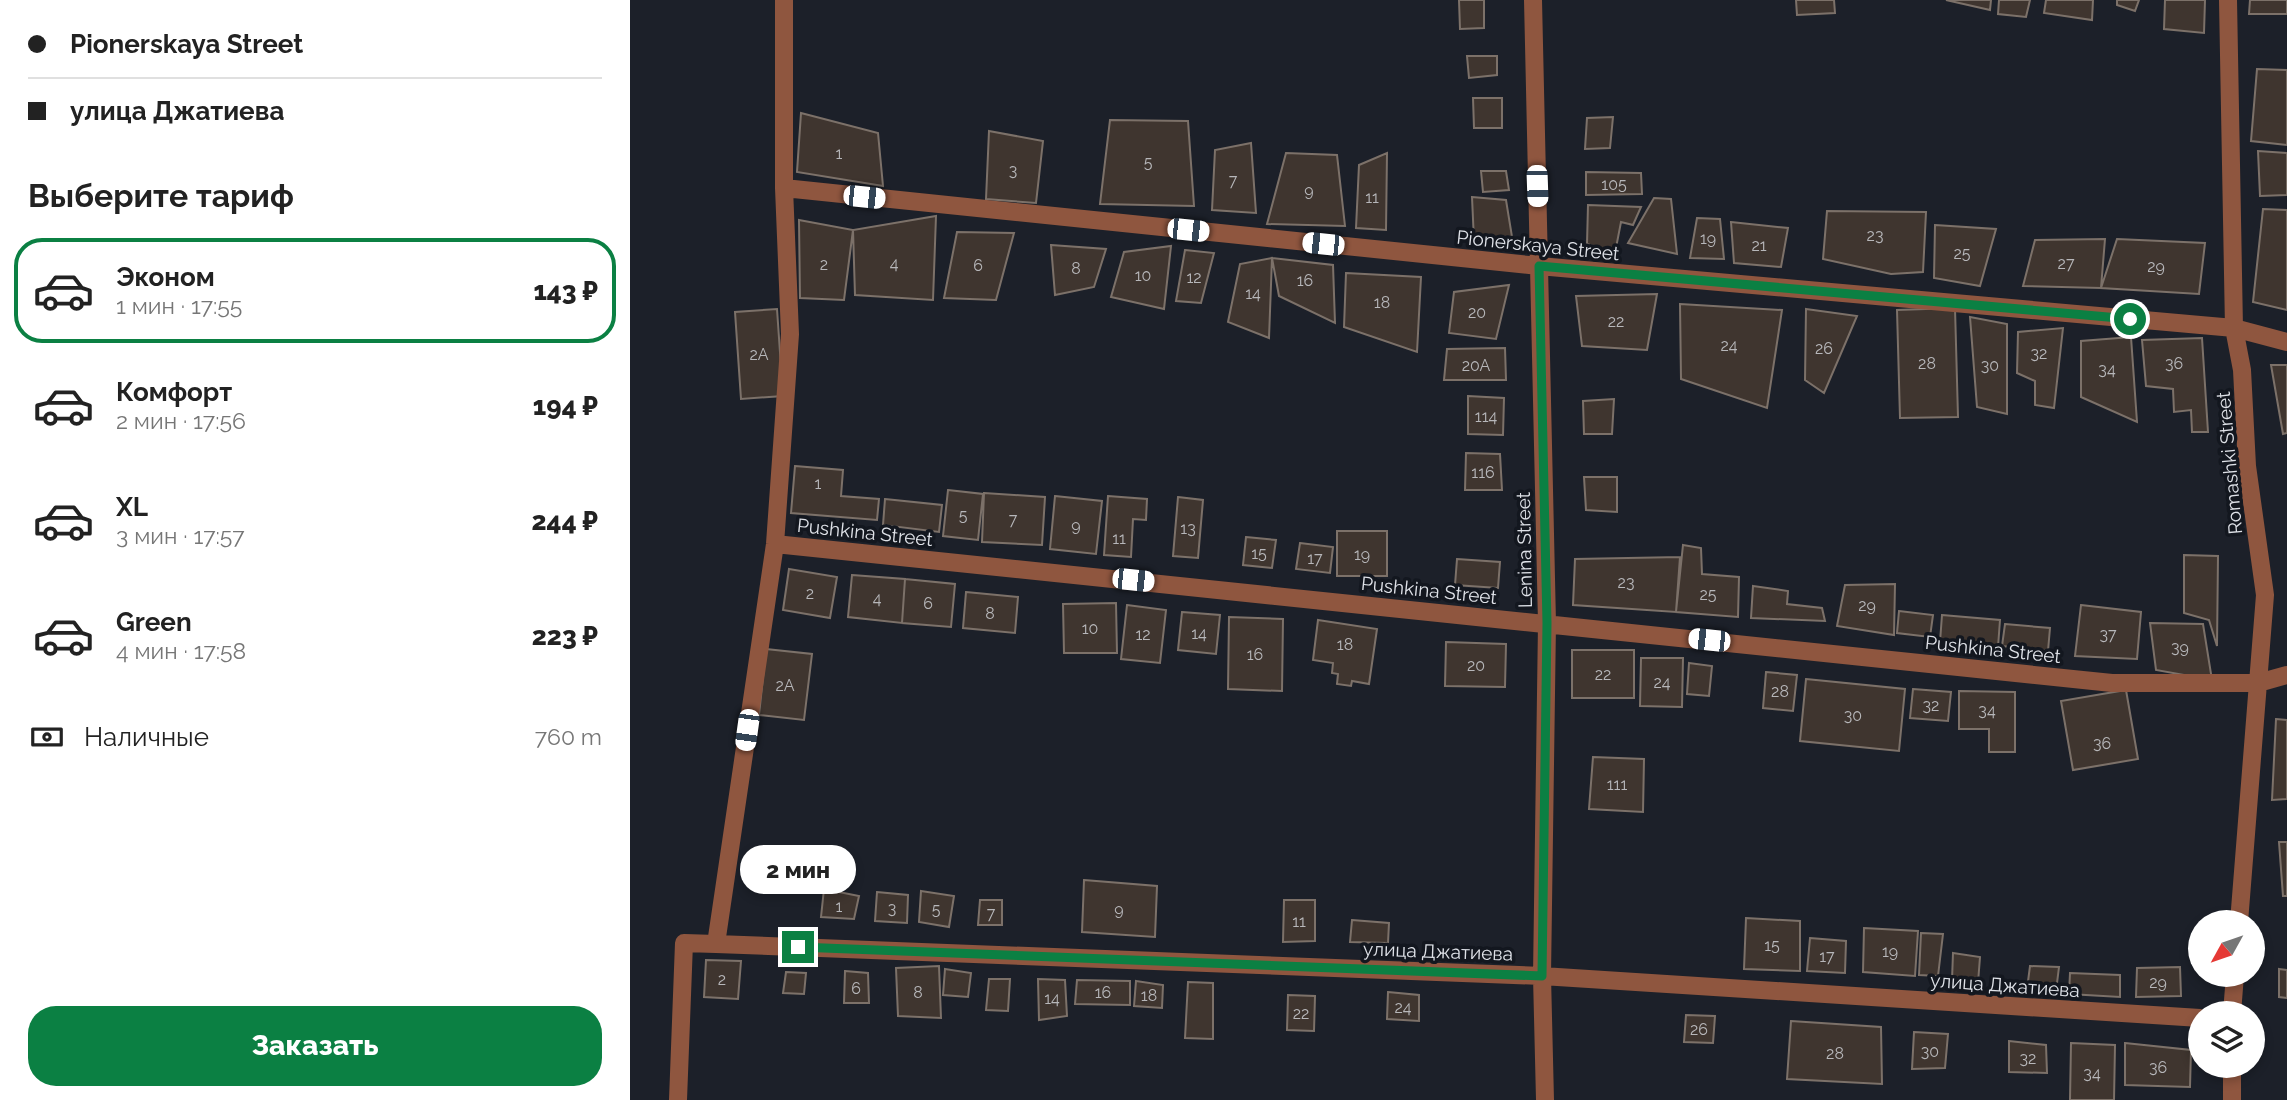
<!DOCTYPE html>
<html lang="ru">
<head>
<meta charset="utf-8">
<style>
	:root { --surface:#fff; --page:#f6f6f6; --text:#222; --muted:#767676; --line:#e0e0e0; --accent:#0b8043 }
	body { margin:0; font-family:Raleway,sans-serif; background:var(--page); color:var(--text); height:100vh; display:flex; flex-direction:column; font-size:26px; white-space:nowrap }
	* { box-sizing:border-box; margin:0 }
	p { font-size:23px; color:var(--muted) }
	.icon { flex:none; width:38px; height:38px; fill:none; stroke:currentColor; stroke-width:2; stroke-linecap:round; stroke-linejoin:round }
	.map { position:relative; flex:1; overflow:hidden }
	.side { display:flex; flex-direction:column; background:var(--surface); width:630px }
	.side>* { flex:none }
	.guide { display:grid; align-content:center; height:154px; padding:0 28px; background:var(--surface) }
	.needle { width:46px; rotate:230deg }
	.tools { position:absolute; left:1558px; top:910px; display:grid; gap:14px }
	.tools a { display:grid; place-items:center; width:77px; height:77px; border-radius:50%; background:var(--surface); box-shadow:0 4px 10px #0003; font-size:35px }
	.end { position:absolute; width:32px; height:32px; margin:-16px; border:9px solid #0b8043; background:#fff; box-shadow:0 0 0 4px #fff }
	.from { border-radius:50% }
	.bubble { position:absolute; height:49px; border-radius:24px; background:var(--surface); box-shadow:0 4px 10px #0003; font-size:23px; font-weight:800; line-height:49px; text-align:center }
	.car { position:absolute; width:21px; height:42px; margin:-21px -10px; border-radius:9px; box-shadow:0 0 5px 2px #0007; background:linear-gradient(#fff 24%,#345 0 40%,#fff 0 76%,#345 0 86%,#fff 0) }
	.guide b { display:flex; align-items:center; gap:24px; height:66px; font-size:26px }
	.guide b+b { border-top:2px solid var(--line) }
	.guide i { width:18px; height:18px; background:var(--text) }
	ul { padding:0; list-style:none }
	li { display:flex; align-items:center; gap:21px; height:105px; margin:0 14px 10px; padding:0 14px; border:4px solid transparent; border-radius:28px }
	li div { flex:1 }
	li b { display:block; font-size:26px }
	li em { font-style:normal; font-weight:800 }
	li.selected { border-color:var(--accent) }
	li>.icon { width:63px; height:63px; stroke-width:1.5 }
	h2 { padding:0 28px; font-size:32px; line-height:84px }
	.pay { display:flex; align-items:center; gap:18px; height:77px; padding:0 28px; font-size:26px }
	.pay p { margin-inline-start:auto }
	.cta { display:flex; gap:14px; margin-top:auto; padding:14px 28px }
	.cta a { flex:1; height:80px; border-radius:28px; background:var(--accent); color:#fff; font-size:28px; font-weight:800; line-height:80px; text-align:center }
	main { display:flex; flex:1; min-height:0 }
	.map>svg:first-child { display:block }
</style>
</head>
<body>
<main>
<section class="side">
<div class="guide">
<b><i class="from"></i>Pionerskaya Street</b>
<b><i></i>улица Джатиева</b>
</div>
<h2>Выберите тариф</h2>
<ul>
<li class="selected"><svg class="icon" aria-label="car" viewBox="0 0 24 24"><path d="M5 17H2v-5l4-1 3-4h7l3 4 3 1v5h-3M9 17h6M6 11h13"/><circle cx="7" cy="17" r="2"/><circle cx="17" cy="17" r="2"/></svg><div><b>Эконом</b><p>1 мин · 17:55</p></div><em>143 ₽</em></li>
<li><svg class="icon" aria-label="car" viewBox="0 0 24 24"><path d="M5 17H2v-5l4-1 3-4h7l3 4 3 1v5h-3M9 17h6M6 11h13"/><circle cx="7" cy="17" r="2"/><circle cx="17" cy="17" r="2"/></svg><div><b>Комфорт</b><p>2 мин · 17:56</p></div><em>194 ₽</em></li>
<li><svg class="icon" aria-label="car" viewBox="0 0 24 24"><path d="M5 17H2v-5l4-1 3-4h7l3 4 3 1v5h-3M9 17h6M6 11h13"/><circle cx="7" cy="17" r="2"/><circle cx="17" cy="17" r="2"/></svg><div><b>XL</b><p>3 мин · 17:57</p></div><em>244 ₽</em></li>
<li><svg class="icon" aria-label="car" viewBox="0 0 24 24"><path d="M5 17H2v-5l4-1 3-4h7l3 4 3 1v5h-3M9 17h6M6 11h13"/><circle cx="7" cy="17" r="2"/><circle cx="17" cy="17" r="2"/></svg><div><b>Green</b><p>4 мин · 17:58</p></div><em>223 ₽</em></li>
</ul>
<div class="pay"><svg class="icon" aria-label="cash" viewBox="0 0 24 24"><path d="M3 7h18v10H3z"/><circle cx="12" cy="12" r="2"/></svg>Наличные<p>760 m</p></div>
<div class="cta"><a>Заказать</a></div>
</section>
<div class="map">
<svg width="1657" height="1100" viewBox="0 0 1657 1100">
	<rect width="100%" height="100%" fill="#1c2029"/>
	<path fill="#3f352f" stroke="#7c7169" stroke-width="2" d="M 829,0 L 854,0 L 854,28 L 830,29 Z
		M 1166,0 L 1204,0 L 1205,13 L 1167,15 Z
		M 1316,0 L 1361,0 L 1360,10 Z
		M 1369,0 L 1400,0 L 1396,17 L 1368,14 Z
		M 1416,0 L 1463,0 L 1462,20 L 1414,13 Z
		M 1487,0 L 1509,0 L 1505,11 L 1487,5 Z
		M 1535,0 L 1575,0 L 1574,33 L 1534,29 Z
		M 1620,0 L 1657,0 L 1657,14 L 1619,14 Z
		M 837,56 L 867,56 L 867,75 L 839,78 Z
		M 1627,69 L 1657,70 L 1657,145 L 1621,141 Z
		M 843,98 L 872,98 L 872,128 L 844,128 Z
		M 171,113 L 248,133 L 253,186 L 167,172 Z
		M 983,117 L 980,148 L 955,149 L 957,118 Z
		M 480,120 L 558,121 L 564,206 L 470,204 Z
		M 359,131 L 413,141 L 406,203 L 356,199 Z
		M 621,143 L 626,213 L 582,210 L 585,150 Z
		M 1628,151 L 1657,153 L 1657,195 L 1630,196 Z
		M 656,153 L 707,155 L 715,226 L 637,224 Z
		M 757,153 L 756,230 L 726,228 L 729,165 Z
		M 851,171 L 876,171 L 879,190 L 853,192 Z
		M 956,172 L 1011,173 L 1012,194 L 956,195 Z
		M 842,197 L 876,200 L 883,243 L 844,241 Z
		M 1024,198 L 1041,199 L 1047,254 L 998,243 Z
		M 958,205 L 1011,207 L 1003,225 L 991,222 L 985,253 L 957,244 Z
		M 1633,209 L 1657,210 L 1657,310 L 1623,302 Z
		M 1197,211 L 1296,212 L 1293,272 L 1261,274 L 1193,259 Z
		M 306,216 L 303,300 L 225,295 L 223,230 Z
		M 1067,218 L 1090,219 L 1094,259 L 1060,258 Z
		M 169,220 L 223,230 L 214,300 L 170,298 Z
		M 1101,222 L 1158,228 L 1151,267 L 1104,263 Z
		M 1305,225 L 1366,229 L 1350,286 L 1304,278 Z
		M 327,232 L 384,233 L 366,300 L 314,298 Z
		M 1475,239 L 1471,288 L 1393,286 L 1405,240 Z
		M 1487,239 L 1575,243 L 1569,294 L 1471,288 Z
		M 421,245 L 476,249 L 464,287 L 425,295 Z
		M 541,246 L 534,309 L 481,297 L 494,252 Z
		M 555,250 L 584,253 L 571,303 L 546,301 Z
		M 642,258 L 639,338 L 598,322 L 610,264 Z
		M 642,258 L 703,265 L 705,323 L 649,296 Z
		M 716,273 L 791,277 L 787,352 L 714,327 Z
		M 879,285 L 866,339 L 819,333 L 824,292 Z
		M 1027,294 L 1017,350 L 952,346 L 946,296 Z
		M 1050,304 L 1152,310 L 1137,408 L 1051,379 Z
		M 1325,308 L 1328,417 L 1270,418 L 1267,310 Z
		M 147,309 L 153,396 L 111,399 L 105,312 Z
		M 1176,309 L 1227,316 L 1194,393 L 1175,380 Z
		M 1340,317 L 1377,324 L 1377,414 L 1347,407 Z
		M 1433,328 L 1424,408 L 1405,405 L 1405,381 L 1387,373 L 1388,332 Z
		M 1501,337 L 1507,422 L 1451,397 L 1451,341 Z
		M 1572,338 L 1578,432 L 1562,432 L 1561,410 L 1544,412 L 1543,389 L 1516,386 L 1512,340 Z
		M 875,348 L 876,380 L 814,380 L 817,349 Z
		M 1641,365 L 1657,365 L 1657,433 L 1653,434 Z
		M 838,396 L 874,398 L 873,435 L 838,434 Z
		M 984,399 L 982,434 L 954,434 L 953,401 Z
		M 836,453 L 870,454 L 872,490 L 835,490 Z
		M 165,466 L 213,470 L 211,496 L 249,499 L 247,520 L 161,513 Z
		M 954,477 L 987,477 L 987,512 L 956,510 Z
		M 318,490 L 353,494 L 348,540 L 313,536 Z
		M 354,493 L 415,497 L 412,545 L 352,542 Z
		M 425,496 L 472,501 L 466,554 L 420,549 Z
		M 478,496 L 517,499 L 516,520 L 503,519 L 501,557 L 474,555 Z
		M 548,497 L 573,500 L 568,558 L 543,556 Z
		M 255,499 L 312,505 L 309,532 L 253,525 Z
		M 707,531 L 757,531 L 757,576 L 707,576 Z
		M 616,537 L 646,540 L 642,568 L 613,565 Z
		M 670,543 L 703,547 L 700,573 L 666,569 Z
		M 1053,545 L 1071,548 L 1072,574 L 1109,577 L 1108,617 L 1046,612 Z
		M 1554,555 L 1588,556 L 1587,646 L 1579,620 L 1554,613 Z
		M 1050,557 L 1046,612 L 943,605 L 945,559 Z
		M 827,559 L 870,562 L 868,588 L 825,585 Z
		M 159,569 L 207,577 L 200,618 L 153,610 Z
		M 222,575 L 275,579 L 272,623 L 218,617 Z
		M 275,579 L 325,584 L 321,627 L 272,623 Z
		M 1265,584 L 1264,635 L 1207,626 L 1215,585 Z
		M 1123,586 L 1158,591 L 1157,604 L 1192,608 L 1195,621 L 1121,618 Z
		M 336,592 L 388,597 L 385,633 L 333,628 Z
		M 486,603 L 487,653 L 434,653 L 433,604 Z
		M 497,605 L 536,610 L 530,663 L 491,659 Z
		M 1451,605 L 1511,612 L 1507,659 L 1445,656 Z
		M 1269,611 L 1303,615 L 1300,637 L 1267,633 Z
		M 552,612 L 590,615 L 586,654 L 548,650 Z
		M 1312,615 L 1370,620 L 1368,647 L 1310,642 Z
		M 599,617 L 653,619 L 652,691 L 598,689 Z
		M 688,620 L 747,629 L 739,684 L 722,681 L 721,686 L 707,684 L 708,674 L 702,673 L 703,663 L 683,660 Z
		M 1520,623 L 1573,624 L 1582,680 L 1526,670 Z
		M 1375,624 L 1420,628 L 1418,651 L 1372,646 Z
		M 816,642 L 876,644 L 875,687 L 815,686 Z
		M 136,649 L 182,654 L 174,720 L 129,715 Z
		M 942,650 L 1004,650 L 1004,698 L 942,698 Z
		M 1011,658 L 1053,658 L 1052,707 L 1010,706 Z
		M 1059,663 L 1082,666 L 1079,696 L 1057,694 Z
		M 1136,672 L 1167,675 L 1163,711 L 1133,708 Z
		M 1176,679 L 1275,689 L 1269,751 L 1170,741 Z
		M 1283,689 L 1321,692 L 1318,721 L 1280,718 Z
		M 1496,690 L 1508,759 L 1443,770 L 1431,701 Z
		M 1329,691 L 1385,692 L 1385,752 L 1359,752 L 1359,729 L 1329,729 Z
		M 1646,719 L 1657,720 L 1657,799 L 1642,800 Z
		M 963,757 L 1014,759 L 1013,812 L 959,809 Z
		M 1649,842 L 1657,842 L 1657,896 L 1653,896 Z
		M 454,880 L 527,886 L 525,937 L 452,932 Z
		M 194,889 L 229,896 L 224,919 L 191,917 Z
		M 291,891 L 324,896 L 319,927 L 289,922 Z
		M 247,892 L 278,895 L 277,923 L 245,921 Z
		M 350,900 L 372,900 L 372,925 L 348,925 Z
		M 654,900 L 685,900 L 685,941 L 653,942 Z
		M 1116,918 L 1170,921 L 1170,971 L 1114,969 Z
		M 722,920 L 759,923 L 758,943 L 720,942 Z
		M 1234,928 L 1288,931 L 1285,976 L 1233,972 Z
		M 1291,933 L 1313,934 L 1308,976 L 1289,975 Z
		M 1180,938 L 1216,941 L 1215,973 L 1177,971 Z
		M 1323,953 L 1350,957 L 1348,983 L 1322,980 Z
		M 76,960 L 111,961 L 108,999 L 74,997 Z
		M 309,966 L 311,1018 L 268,1016 L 266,968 Z
		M 1400,966 L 1429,967 L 1426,991 L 1397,989 Z
		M 1550,967 L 1551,996 L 1506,997 L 1507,968 Z
		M 315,969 L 341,973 L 338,997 L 313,995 Z
		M 1649,969 L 1657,970 L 1657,998 L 1649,997 Z
		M 215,971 L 238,973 L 239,1003 L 214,1003 Z
		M 156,972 L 176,973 L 174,994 L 153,993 Z
		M 1440,973 L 1490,975 L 1490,997 L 1439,994 Z
		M 359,979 L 380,979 L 378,1011 L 356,1010 Z
		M 408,979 L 435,980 L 437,1016 L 409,1020 Z
		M 447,980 L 500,981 L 500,1005 L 445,1004 Z
		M 506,981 L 533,985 L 532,1008 L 504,1006 Z
		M 558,982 L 583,983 L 583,1039 L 555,1038 Z
		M 758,992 L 789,995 L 789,1021 L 757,1019 Z
		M 658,995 L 685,996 L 684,1031 L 657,1030 Z
		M 1056,1015 L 1085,1016 L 1083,1043 L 1054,1042 Z
		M 1161,1021 L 1251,1027 L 1252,1084 L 1157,1079 Z
		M 1284,1032 L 1318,1034 L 1315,1068 L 1282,1069 Z
		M 1379,1041 L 1416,1045 L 1417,1073 L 1379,1072 Z
		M 1441,1043 L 1485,1045 L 1484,1100 L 1440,1100 Z
		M 1495,1043 L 1561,1050 L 1560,1087 L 1495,1085 Z"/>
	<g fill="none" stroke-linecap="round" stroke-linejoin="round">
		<path stroke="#8f563f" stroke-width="18" d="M 903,0 L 917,623 L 912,976 L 915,1100
			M 1598,0 L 1604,328 L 1612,370 L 1617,466 L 1635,595 L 1609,922
			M 154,188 L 909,266 L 1604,328 L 1657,342
			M 145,544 L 1482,683 L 1628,683 L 1657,675
			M 86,944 L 912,976 L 1570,1018
			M 1602,1013 L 1605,975
			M 1602,1066 L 1602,1100
			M 48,1100 L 54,943 L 86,944 L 145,544 L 160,334 L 154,188 L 154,0"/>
	</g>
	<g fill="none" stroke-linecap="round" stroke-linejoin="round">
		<path stroke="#0b8043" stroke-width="9" d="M 168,947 L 912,976 L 917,623 L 909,266 L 1500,319"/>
	</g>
	<g text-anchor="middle" stroke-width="7" stroke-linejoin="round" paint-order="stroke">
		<g font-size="16" fill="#b7b7ba">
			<text x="209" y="159">1</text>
			<text x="518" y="168">5</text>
			<text x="383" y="176">3</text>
			<text x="603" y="186">7</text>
			<text x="984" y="190">105</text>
			<text x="679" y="196">9</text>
			<text x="742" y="203">11</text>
			<text x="1245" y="241">23</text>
			<text x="1078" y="244">19</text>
			<text x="1129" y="251">21</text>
			<text x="1332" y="259">25</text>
			<text x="264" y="269">4</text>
			<text x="1436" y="269">27</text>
			<text x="194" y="270">2</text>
			<text x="348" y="271">6</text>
			<text x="1526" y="272">29</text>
			<text x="446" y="274">8</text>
			<text x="513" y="281">10</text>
			<text x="564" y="283">12</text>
			<text x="675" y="286">16</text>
			<text x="623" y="299">14</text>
			<text x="752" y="308">18</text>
			<text x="847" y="318">20</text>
			<text x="986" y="327">22</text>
			<text x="1099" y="351">24</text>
			<text x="1194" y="354">26</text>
			<text x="1409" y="359">32</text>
			<text x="129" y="360">2А</text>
			<text x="1297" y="369">28</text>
			<text x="1544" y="369">36</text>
			<text x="846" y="371">20А</text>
			<text x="1360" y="371">30</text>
			<text x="1477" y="375">34</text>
			<text x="856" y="422">114</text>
			<text x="853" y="478">116</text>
			<text x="188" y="489">1</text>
			<text x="333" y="521">5</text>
			<text x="383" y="525">7</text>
			<text x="446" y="531">9</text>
			<text x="558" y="534">13</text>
			<text x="489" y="544">11</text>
			<text x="629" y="559">15</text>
			<text x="732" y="560">19</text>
			<text x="685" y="564">17</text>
			<text x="996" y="588">23</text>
			<text x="180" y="599">2</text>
			<text x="1078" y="600">25</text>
			<text x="247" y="604">4</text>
			<text x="298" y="609">6</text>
			<text x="1237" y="611">29</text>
			<text x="360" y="619">8</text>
			<text x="460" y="634">10</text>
			<text x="569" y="639">14</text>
			<text x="513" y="640">12</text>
			<text x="1478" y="640">37</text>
			<text x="715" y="650">18</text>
			<text x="1550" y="653">39</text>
			<text x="625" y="660">16</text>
			<text x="846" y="671">20</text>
			<text x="973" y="680">22</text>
			<text x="1032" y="688">24</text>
			<text x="155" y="691">2А</text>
			<text x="1150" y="697">28</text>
			<text x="1301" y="711">32</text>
			<text x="1357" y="716">34</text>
			<text x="1223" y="721">30</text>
			<text x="1472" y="749">36</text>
			<text x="987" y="790">111</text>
			<text x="209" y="912">1</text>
			<text x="262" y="914">3</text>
			<text x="306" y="915">5</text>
			<text x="489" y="915">9</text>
			<text x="361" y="919">7</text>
			<text x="669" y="927">11</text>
			<text x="1142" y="951">15</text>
			<text x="1260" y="957">19</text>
			<text x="1197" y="962">17</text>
			<text x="92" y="985">2</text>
			<text x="1528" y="988">29</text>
			<text x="226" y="994">6</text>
			<text x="288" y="998">8</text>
			<text x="473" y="998">16</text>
			<text x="519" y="1001">18</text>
			<text x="422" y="1004">14</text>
			<text x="773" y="1013">24</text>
			<text x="671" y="1019">22</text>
			<text x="1069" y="1035">26</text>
			<text x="1300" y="1057">30</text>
			<text x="1205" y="1059">28</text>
			<text x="1398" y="1064">32</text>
			<text x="1528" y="1073">36</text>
			<text x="1462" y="1079">34</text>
		</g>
		<g font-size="19" fill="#dfe2e8" stroke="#13171f">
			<text transform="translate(908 245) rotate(6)" y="7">Pionerskaya Street</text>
			<text transform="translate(1599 463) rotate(-95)" y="7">Romashki Street</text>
			<text transform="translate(235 532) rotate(6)" y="7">Pushkina Street</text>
			<text transform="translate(894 550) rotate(-91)" y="7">Lenina Street</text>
			<text transform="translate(799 590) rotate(6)" y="7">Pushkina Street</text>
			<text transform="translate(1363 649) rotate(6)" y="7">Pushkina Street</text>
			<text transform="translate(808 951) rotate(2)" y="7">улица Джатиева</text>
			<text transform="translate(1375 985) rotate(4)" y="7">улица Джатиева</text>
		</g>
	</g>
</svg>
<div class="tools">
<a><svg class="needle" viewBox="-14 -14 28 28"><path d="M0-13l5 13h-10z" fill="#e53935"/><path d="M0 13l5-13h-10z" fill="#767676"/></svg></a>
<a><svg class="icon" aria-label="layers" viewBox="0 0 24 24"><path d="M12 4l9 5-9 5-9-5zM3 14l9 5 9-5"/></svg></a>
</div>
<i class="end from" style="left:1500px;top:319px"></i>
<i class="end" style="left:168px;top:947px"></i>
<div class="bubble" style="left:110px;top:845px;width:116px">2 мин</div>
<i class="car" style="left:907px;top:186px;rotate:178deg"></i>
<i class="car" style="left:234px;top:197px;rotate:96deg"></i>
<i class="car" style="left:558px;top:230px;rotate:96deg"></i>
<i class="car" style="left:693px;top:244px;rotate:276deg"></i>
<i class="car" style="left:503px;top:580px;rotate:96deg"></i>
<i class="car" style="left:1079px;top:640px;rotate:276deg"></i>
<i class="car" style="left:117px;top:730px;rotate:188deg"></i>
</div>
</main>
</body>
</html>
